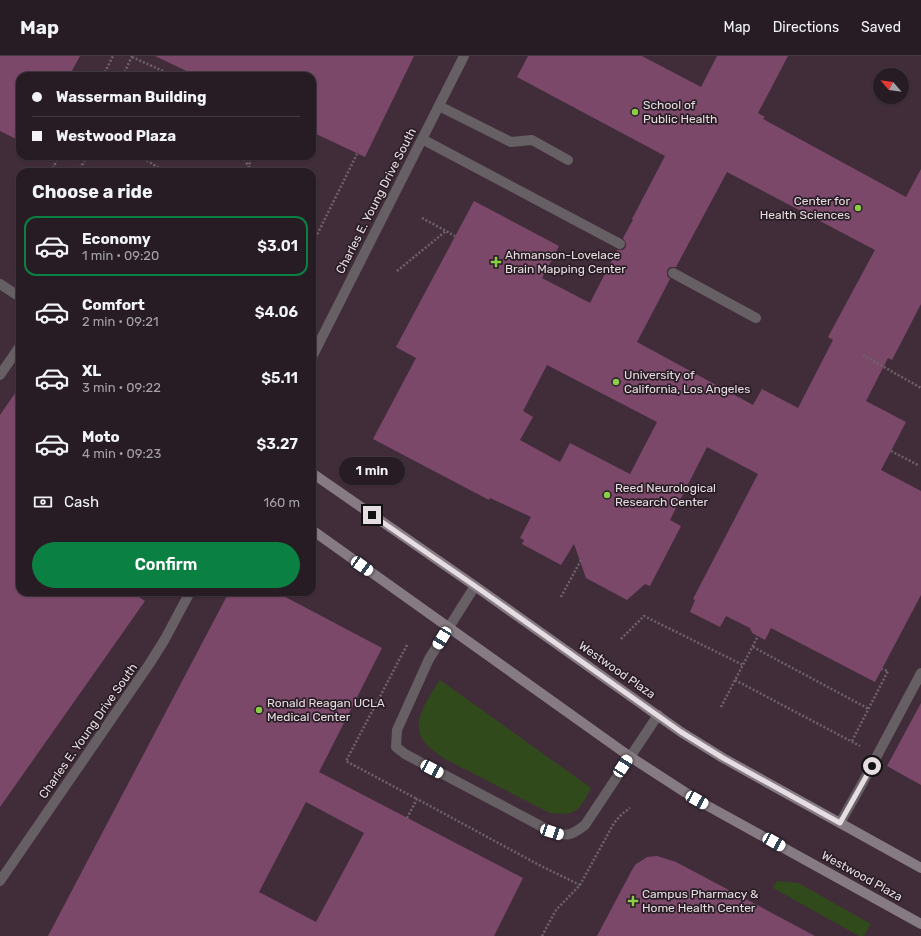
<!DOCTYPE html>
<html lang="en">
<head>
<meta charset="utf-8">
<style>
	:root { --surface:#271c23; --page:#332930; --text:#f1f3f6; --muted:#a4a1a6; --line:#433a41; --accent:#0b8043 }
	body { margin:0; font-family:Rubik,sans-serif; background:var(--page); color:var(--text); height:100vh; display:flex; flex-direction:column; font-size:15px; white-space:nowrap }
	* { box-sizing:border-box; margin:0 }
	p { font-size:13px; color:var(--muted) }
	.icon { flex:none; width:22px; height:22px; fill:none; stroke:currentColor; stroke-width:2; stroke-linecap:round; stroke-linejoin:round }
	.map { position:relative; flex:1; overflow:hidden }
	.sheet { position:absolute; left:16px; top:112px; width:300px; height:428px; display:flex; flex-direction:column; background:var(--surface); border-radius:12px; box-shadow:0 1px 3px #0004,0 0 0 1px var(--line) }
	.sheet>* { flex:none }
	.top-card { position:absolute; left:16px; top:16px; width:300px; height:88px; border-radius:12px; box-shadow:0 1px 3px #0004,0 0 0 1px var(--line); display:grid; align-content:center; height:88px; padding:0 16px; background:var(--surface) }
	.needle { width:26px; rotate:298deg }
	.buttons { position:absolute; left:873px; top:12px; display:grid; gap:8px }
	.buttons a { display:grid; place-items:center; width:36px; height:36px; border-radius:50%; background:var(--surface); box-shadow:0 1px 3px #0004,0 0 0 1px var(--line); font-size:20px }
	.end { position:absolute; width:18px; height:18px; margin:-9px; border:5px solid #e6dde2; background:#111; box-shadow:0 0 0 2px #111 }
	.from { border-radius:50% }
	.bubble { position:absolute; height:28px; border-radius:14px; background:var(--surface); box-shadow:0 1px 3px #0004,0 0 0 1px var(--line); font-size:13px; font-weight:600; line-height:28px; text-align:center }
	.car { position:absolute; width:12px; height:24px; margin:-12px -6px; border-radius:5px; box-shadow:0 0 3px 1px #0007; background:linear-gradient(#fff 24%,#345 0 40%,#fff 0 76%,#345 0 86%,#fff 0) }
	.top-card b { display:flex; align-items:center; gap:14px; height:38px; font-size:15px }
	.top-card b+b { border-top:1px solid var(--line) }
	.top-card i { width:10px; height:10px; background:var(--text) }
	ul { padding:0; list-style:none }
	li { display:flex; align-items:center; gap:12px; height:60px; margin:0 8px 6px; padding:0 8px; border:2px solid transparent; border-radius:12px }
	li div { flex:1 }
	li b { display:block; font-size:15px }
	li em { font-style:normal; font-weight:600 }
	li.active { border-color:var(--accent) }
	li>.icon { width:36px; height:36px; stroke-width:1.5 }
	h2 { padding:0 16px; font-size:18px; line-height:48px }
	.pay { display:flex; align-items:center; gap:10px; height:44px; padding:0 16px; font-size:15px }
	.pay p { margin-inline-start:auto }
	.primary-button { display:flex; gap:8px; margin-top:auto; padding:8px 16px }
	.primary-button a { flex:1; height:46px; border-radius:24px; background:var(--accent); color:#fff; font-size:16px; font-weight:600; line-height:46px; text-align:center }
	header { display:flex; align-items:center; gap:24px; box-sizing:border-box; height:56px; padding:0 20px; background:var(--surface); border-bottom:1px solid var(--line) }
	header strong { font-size:19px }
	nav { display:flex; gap:22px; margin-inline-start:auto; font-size:14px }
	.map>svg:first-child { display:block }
</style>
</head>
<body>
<header>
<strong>Map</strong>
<nav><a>Map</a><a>Directions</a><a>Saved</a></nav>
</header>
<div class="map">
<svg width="921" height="880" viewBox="0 0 921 880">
	<rect width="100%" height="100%" fill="#34262f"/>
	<path fill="#412d3a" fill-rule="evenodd" d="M 0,0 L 921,0 L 921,880 L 0,880 ZM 880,19 L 902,19 L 902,41 L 880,41 ZM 20,20 L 312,20 L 312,100 L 20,100 ZM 20,116 L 312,116 L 312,536 L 20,536 Z"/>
	<path fill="#314a1b" d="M 440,624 L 591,732 C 579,755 577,760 550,757 L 445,703 C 437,697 428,692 423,684 C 410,666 430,640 440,624 Z
		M 777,825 L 798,827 L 871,868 L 864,880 L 859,880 L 773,832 Z"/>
	<path fill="#7b486a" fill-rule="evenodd" d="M 0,0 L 80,0 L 69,20 L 20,20 L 20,85 L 0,75 Z
		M 155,0 L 414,0 L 365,101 L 312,76 L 312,20 L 197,20 Z
		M 528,0 L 642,0 L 701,31 L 717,0 L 788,0 L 758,57 L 765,61 L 763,63 L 906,141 L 921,113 L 921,248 L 892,304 L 888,302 L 866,345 L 906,366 L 881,414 L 921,435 L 921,539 L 875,626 L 771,572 L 765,584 L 752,577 L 750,572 L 726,560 L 720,571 L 690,556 L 695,544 L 693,543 L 758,418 L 707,391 L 670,464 L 681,470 L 650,530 L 645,528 L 627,544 L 586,522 L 574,488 L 561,509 L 522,488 L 524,484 L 520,482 L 531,461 L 490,442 L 489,444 L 373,383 L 416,302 L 396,291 L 474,145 L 559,190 L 542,222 L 590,247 L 617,194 L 623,194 L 626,191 L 626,187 L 623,182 L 633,164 L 632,163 L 665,100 L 517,21 ZM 727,116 L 875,194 L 828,281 L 833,284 L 798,352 L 762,333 L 753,349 L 637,286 L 670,223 L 667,220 L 667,214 L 670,211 L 676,211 ZM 547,309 L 657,366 L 630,418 L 570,387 L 560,406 L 520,384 L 533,361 L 523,355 Z
		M 20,330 L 20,536 L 132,536 L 145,545 L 0,751 L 0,359 Z
		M 229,536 L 276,536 L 382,592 L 319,716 L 523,822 L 494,880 L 48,880 ZM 306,746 L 364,777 L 316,866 L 259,836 Z
		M 921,647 L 921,729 L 887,710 Z
		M 657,800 L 676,806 L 815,880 L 597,880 L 632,814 L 636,808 L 641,805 L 647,801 Z"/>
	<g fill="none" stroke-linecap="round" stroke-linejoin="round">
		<path stroke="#6e6269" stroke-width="2.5" stroke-dasharray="2 2" stroke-linecap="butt" d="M 132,1 L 174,20
			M 103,20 L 113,0
			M 123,20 L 132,0
			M 140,100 L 165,116
			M 242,100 L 252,116
			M 51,116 L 59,100
			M 78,116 L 87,100
			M 247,116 L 252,100
			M 422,162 L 446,175
			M 312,189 L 357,98
			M 397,215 L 446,175 L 455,180
			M 863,299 L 921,332
			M 891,395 L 918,409
			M 561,541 L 581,504
			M 621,583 L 644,560 L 743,609
			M 407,589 L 346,705 L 417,743
			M 753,591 L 869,653
			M 735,624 L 860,690
			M 721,651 L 758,580
			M 852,685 L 888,615 L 882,613
			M 407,762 L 417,743 L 541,810 L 580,829
			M 542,880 L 556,854 L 580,829 L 614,767 L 622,758 L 630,752"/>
		<path stroke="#665f63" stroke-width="10" d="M 439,50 L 511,86 L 532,84 L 568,104
			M 422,83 L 620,188
			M 673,217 L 756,262
			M 0,319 L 20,290
			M 475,530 L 429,603 L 397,674 L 396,691 L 405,698 L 552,776 C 568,781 572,779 585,769 L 658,659
			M 840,767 L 862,728 L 921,617"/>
		<path stroke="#665f63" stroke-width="10" d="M 312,301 L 464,0"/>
		<path stroke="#665f63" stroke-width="10" d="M 0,228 L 20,241
			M 0,825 L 150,607 L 165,583 L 190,536"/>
		<path stroke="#867b82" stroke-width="10" d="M 312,417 L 475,530 L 681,676 L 723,702 L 921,812
			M 312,474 L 629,700 L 697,744 L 921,868"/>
	</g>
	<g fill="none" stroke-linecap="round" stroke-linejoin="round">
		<path stroke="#e6dde2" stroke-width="5" d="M 372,459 L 475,530 L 681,676 L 723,702 L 840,767 L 872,710"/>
	</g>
	<g fill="#8ace48" stroke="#2a1d25" stroke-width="1.5">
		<circle cx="635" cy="56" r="4"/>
		<circle cx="858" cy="152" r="4"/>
		<path d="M494 200h4v4h4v4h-4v4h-4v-4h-4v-4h4z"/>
		<circle cx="616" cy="326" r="4"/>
		<circle cx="607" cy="439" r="4"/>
		<circle cx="259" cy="654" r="4"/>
		<path d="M631 839h4v4h4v4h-4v4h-4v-4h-4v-4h4z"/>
	</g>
	<g text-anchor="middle" stroke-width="3.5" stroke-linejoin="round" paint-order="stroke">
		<g font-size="12" fill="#e6dde2" stroke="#2a1d25" text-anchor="start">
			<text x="643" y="53">School of<tspan x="643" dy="14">Public Health</tspan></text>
			<text x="850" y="149" text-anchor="end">Center for<tspan x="850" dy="14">Health Sciences</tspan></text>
			<text x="505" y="203">Ahmanson-Lovelace<tspan x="505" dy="14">Brain Mapping Center</tspan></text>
			<text x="624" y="323">University of<tspan x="624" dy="14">California, Los Angeles</tspan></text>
			<text x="615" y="436">Reed Neurological<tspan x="615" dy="14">Research Center</tspan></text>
			<text x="267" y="651">Ronald Reagan UCLA<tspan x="267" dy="14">Medical Center</tspan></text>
			<text x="642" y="842">Campus Pharmacy &amp;<tspan x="642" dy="14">Home Health Center</tspan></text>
		</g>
		<g font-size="12" fill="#e6dde2" stroke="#2a1d25">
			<text transform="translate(376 145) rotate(-63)" y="4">Charles E. Young Drive South</text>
			<text transform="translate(617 614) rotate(35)" y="4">Westwood Plaza</text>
			<text transform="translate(88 675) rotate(-55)" y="4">Charles E. Young Drive South</text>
			<text transform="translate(862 820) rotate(29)" y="4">Westwood Plaza</text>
		</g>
	</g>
</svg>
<div class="buttons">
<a><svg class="needle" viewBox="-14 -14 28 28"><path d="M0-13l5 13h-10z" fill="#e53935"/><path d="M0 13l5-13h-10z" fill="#a4a1a6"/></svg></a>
</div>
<i class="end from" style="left:872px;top:710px"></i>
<i class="end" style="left:372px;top:459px"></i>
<div class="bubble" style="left:339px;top:401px;width:66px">1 min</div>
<i class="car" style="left:362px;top:510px;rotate:125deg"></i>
<i class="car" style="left:442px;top:582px;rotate:211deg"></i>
<i class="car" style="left:623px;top:710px;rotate:33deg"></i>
<i class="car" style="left:432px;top:713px;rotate:118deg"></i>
<i class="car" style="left:697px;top:744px;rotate:119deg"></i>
<i class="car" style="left:552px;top:776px;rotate:108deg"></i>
<i class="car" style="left:774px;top:786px;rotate:119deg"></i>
<div class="top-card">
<b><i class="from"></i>Wasserman Building</b>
<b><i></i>Westwood Plaza</b>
</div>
<section class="sheet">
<h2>Choose a ride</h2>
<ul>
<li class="active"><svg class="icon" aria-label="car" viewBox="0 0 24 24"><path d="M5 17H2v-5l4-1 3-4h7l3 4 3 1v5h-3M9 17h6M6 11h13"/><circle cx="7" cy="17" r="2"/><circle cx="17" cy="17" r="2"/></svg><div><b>Economy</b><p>1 min · 09:20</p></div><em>$3.01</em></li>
<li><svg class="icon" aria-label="car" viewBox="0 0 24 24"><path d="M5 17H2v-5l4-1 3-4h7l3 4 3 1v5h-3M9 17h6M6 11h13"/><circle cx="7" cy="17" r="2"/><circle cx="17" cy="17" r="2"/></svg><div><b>Comfort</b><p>2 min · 09:21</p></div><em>$4.06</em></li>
<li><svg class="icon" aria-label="car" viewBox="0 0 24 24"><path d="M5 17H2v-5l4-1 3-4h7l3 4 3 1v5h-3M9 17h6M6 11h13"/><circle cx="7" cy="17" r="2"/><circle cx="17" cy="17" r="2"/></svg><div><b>XL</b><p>3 min · 09:22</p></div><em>$5.11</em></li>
<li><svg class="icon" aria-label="car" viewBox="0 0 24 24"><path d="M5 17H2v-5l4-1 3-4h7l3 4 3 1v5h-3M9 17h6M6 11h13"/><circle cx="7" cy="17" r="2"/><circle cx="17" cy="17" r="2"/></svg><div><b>Moto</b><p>4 min · 09:23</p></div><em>$3.27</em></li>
</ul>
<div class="pay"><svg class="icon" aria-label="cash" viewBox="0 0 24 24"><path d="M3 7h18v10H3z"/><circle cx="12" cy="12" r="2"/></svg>Cash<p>160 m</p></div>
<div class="primary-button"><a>Confirm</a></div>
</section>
</div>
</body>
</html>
